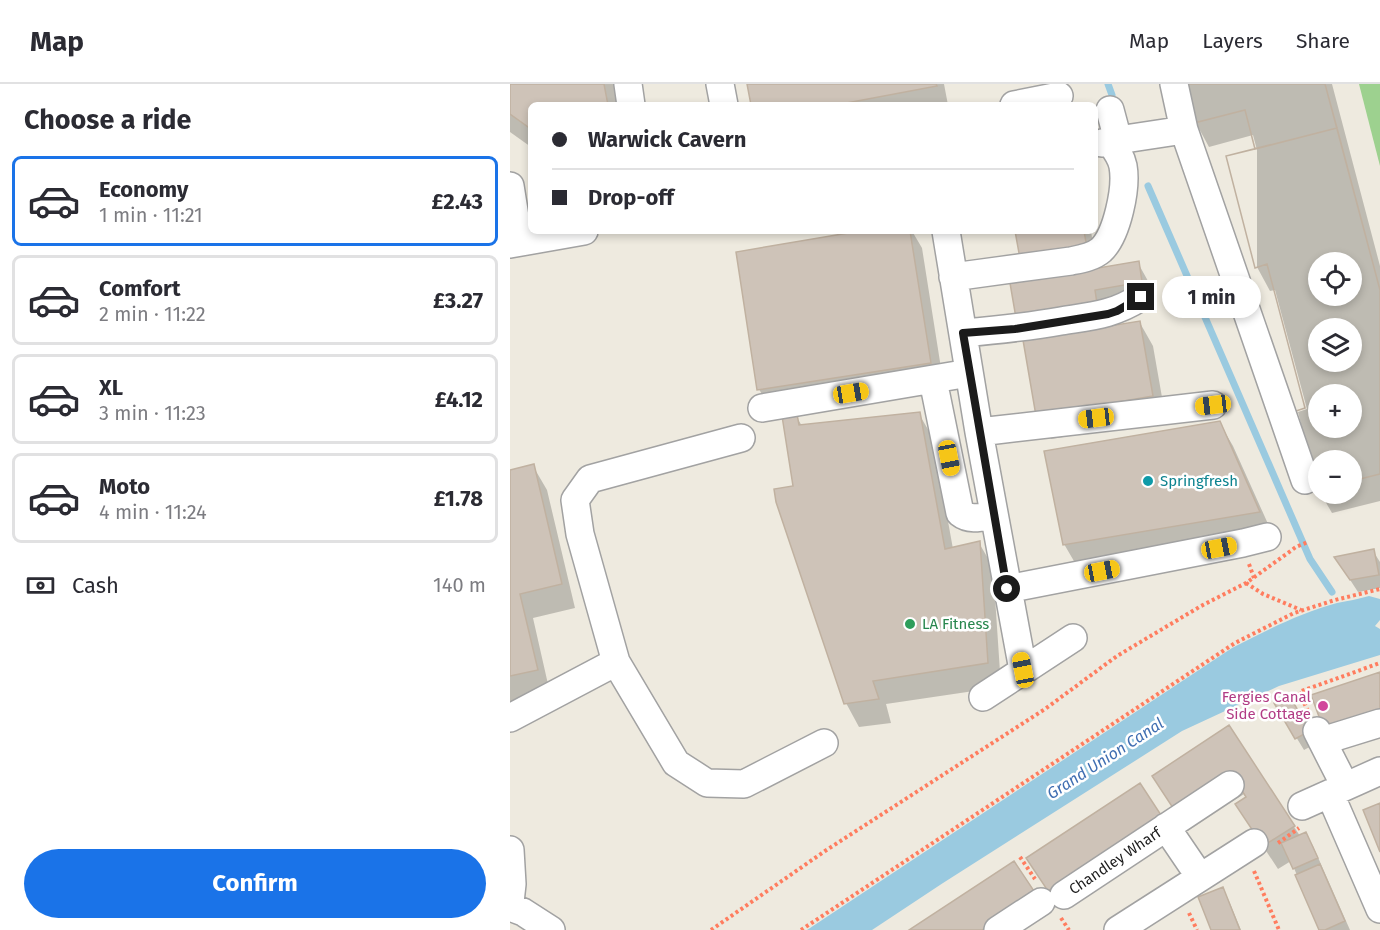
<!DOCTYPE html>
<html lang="en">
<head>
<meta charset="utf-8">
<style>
	:root { --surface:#fff; --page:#f7f7f7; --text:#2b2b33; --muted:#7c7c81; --line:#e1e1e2; --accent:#1a73e8 }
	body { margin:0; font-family:"Fira Sans",sans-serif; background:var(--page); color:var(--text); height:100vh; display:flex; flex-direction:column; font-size:22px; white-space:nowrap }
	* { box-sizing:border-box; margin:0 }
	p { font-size:20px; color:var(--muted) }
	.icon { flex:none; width:33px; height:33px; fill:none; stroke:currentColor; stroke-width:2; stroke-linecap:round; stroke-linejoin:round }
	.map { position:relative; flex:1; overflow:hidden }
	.details { display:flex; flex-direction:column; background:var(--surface); width:510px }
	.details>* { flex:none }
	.guide { position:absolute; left:18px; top:18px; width:570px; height:132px; border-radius:9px; box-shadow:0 3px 9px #0003; display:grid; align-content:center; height:132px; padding:0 24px; background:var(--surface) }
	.controls { position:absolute; left:798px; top:168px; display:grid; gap:12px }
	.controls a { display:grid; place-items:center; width:54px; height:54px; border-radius:50%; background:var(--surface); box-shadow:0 3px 9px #0003; font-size:30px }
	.end { position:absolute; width:27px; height:27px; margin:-14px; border:8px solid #1b1b1b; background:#fff; box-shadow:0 0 0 3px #fff }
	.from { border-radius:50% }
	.bubble { position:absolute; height:42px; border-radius:21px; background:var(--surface); box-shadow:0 3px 9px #0003; font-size:20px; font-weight:700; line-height:42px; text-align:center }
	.car { position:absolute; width:18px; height:36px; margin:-18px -9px; border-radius:8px; box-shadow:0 0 4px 2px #0007; background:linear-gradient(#f5c518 24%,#345 0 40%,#f5c518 0 76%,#345 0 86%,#f5c518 0) }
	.guide b { display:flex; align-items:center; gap:21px; height:57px; font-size:22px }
	.guide b+b { border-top:2px solid var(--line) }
	.guide i { width:15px; height:15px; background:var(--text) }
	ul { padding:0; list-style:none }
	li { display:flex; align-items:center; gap:18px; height:90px; margin:0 12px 9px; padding:0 12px; border:3px solid var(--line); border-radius:9px }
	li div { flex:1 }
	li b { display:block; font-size:22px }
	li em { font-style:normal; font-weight:700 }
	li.current { border-color:var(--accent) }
	li>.icon { width:54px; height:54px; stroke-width:1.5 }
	h2 { padding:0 24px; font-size:27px; line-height:72px }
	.pay { display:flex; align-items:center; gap:15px; height:66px; padding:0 24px; font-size:22px }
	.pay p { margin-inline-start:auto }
	.cta { display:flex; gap:12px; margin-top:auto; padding:12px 24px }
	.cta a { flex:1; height:69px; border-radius:36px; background:var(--accent); color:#fff; font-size:24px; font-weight:700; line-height:69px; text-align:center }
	header { display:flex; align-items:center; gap:36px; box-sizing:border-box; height:84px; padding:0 30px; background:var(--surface); border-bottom:2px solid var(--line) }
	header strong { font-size:28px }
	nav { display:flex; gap:33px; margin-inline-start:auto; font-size:21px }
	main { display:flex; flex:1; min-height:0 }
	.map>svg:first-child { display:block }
</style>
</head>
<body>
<header>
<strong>Map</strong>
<nav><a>Map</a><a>Layers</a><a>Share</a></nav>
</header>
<main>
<section class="details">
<h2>Choose a ride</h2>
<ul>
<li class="current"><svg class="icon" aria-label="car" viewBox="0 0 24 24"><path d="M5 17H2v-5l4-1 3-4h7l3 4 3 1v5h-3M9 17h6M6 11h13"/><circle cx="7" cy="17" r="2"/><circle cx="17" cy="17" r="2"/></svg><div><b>Economy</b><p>1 min · 11:21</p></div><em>£2.43</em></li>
<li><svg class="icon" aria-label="car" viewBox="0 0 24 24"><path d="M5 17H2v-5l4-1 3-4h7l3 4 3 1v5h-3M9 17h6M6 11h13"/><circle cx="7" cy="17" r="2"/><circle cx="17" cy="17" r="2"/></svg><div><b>Comfort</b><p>2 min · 11:22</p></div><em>£3.27</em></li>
<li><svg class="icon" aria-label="car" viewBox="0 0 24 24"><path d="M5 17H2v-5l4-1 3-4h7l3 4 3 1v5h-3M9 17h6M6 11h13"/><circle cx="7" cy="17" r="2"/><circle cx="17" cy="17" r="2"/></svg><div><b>XL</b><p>3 min · 11:23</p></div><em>£4.12</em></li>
<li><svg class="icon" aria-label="car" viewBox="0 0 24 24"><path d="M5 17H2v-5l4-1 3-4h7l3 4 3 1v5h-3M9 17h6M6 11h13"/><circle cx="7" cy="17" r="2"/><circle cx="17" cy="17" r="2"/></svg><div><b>Moto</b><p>4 min · 11:24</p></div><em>£1.78</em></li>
</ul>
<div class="pay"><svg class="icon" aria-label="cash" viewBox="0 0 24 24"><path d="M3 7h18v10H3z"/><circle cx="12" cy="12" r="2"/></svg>Cash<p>140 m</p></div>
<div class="cta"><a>Confirm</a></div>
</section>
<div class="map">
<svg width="870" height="846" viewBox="0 0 870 846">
	<rect width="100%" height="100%" fill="#eeeadf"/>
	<path fill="#9dd18f" d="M 849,0 L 870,0 L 870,82 Z"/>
	<path fill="#9acae0" d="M 859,512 L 870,515 L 870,536 L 865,542 L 870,545 L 870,571 L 769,602 L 672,647 L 433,799 L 362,846 L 297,846 L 722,564 C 755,547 790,529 827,519 C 837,517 849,515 859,512 Z"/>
	<path fill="#0003" fill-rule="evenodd" d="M 0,0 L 107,0 L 110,21 L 21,21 L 21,63 L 0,48 Z
		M 239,0 L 434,0 L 438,21 L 243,21 Z
		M 675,0 L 822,0 L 870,182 L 870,417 L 822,429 L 811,410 L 842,410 L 842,376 L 808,376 L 808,406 L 788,328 L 797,325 L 765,206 L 760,207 L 747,183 L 747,66 L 743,51 L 699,63 L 686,39 ZM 808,178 L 842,178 L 842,212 L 808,212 ZM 808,244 L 842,244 L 842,278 L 808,278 ZM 808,310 L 842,310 L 842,344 L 808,344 Z
		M 359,147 L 402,147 L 412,164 L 434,303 L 262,329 L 249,305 Z
		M 507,147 L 581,147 L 587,186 L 628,179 L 638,197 L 641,216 L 594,224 L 598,244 L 630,239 L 643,262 L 656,336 L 541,355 L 527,331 L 522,197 Z
		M 409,330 L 423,354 L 443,465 L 469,459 L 483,483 L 491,603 L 376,620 L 381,639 L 349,643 L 336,619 L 285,403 L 286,332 L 292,342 Z
		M 709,338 L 723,362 L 763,451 L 568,484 L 554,460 Z
		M 23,382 L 37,406 L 65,524 L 23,534 L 40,609 L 0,619 L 0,387 Z
		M 863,467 L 870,478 L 870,504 L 848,508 L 833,485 Z
		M 766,620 L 805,660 L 794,666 Z
		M 719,643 L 790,752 L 796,750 L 803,762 L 840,846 L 810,846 L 781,777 L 768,785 L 741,744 L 737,714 L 734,710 L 678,747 L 658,716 L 644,692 Z
		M 713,805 L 719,817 L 731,846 L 703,846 Z"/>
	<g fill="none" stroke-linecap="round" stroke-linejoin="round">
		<path stroke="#9acae0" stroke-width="7" d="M 598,0 L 602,11
			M 638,102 L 800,475 L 822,508"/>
	</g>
	<path fill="#cec3b8" stroke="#c0b1a0" stroke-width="1.5" fill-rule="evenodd" d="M 0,0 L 94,0 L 98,21 L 21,21 L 21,45 L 0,30 Z
		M 237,0 L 426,0 L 427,2 L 326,21 L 241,21 Z
		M 674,0 L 815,0 L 827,44 L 745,65 L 735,26 L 684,39 Z
		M 674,0 L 815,0 L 870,206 L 870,390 L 842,397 L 842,376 L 808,376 L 808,406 L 807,406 L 786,327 L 795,324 L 757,180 L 745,184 L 716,72 L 745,65 L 735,26 L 684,39 ZM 808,178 L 842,178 L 842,212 L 808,212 ZM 808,244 L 842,244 L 842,278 L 808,278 ZM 808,310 L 842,310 L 842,344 L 808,344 Z
		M 827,44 L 870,206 L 870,390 L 842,397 L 842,376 L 808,376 L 808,406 L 807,406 L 786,327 L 795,324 L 757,180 L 745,184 L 716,72 ZM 808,178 L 842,178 L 842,212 L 808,212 ZM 808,244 L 842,244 L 842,278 L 808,278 ZM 808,310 L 842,310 L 842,344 L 808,344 Z
		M 350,147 L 400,147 L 421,279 L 247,306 L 226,168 Z
		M 505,147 L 574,147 L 578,169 L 511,180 Z
		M 629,177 L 632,198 L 585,206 L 588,226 L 507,240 L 500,199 Z
		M 630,237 L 643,312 L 526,332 L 513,256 Z
		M 410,328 L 435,465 L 470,457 L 478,579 L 363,597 L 369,615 L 334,620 L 266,418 L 264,405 L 283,402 L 272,332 L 287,330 L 289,341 Z
		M 710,337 L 750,428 L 553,461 L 534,367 Z
		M 24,380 L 52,500 L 10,510 L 28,586 L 0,592 L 0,386 Z
		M 864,465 L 869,491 L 840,496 L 824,473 Z
		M 870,588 L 870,627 L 814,646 L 801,611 Z
		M 779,611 L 800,647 L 785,655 L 764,619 Z
		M 719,641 L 785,742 L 753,762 L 725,720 L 736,713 L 720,687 L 663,724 L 642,692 Z
		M 630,699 L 651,731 L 538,807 L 516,774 Z
		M 870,719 L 870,768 L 853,726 Z
		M 796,748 L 808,774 L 783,785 L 771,759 Z
		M 504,777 L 526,810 L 472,846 L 399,846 Z
		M 810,780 L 835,837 L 815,846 L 809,846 L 785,791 Z
		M 713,803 L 730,846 L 701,846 L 688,813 Z"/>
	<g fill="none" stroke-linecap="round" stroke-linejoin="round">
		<g stroke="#a2a2a2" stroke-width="30">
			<path id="minor" d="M 118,0 L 121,21
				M 210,0 L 214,21
				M 664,0 L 674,46 L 795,396
				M 504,21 L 549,12
				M 608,56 L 674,46
				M 592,59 L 608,56 L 600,26
				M 0,102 L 9,158
				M 436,147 L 469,348 L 513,586
				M 0,160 L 74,147
				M 443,193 L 561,177 C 571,175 583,173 591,166 C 607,151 617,104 613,82 C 611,72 606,66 600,58
				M 453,249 C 486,246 518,243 551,237 C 582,232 603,231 631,213
				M 423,296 L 450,429 C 460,437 472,433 484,431
				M 252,324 L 459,289
				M 469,348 L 703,321
				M 497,505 L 733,459 L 757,453
				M 106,578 L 166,679 L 197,699 L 234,700 L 314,659
				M 473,613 L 563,554
				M 0,634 L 106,578 L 70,450 L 65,416 L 80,395 L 231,354
				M 807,647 L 835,702
				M 812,657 L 870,639
				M 820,710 L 870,825
				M 792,722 L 870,687
				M 656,743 L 690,793
				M 0,766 L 2,800 L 0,818
				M 554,811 L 720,701
				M 0,823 L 13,828 L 41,846
				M 488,846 L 531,818
				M 608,846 L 744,759"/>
		</g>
		<path stroke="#ff7d5f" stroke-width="4" stroke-dasharray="3 3" stroke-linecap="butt" d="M 739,480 L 744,494
			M 736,499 L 753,510 L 791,526
			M 798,627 L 789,608 L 870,579
			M 768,759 L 789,744
			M 510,773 L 525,795
			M 744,787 L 769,846
			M 679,829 L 687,846
			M 551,834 L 559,846
			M 201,846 L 315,767 L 535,625 L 607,572 L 691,522 L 736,499 L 786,463 L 798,458
			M 291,846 L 725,559 L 784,529 L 825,516 L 870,505"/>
		<use href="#minor" stroke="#fff" stroke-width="27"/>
	</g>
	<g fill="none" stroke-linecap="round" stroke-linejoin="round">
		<path stroke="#1b1b1b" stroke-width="8" d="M 497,505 L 453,249 L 505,245 L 598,230 L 607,227 L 631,213"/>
	</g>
	<circle fill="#0f9aa8" stroke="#fff" stroke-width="2" cx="638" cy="397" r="6"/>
	<circle fill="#2e9e5b" stroke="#fff" stroke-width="2" cx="400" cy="540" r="6"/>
	<circle fill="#d1479c" stroke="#fff" stroke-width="2" cx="813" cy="622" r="6"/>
	<g text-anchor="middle" stroke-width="5" stroke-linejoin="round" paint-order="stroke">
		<g font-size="15" fill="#0d838f" stroke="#fff" text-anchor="start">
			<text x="650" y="402">Springfresh</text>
		</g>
		<g font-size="15" fill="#27864d" stroke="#fff" text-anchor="start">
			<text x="412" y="545">LA Fitness</text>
		</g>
		<g font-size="15" fill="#b23c85" stroke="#fff" text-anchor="end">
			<text x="801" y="618">Fergies Canal<tspan x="801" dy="17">Side Cottage</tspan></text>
		</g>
		<g font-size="15" fill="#1b1b1b" stroke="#fff">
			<text transform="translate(605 777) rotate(-34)" y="5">Chandley Wharf</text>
		</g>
		<g font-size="16" font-style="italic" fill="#406fb2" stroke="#fff">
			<text transform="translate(595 674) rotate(-33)" y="6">Grand Union Canal</text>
		</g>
	</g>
</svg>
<div class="controls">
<a><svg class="icon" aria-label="locate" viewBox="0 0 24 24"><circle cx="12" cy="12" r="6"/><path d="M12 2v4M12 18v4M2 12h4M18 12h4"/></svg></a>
<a><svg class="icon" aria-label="layers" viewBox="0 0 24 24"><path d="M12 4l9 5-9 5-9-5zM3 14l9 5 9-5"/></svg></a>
<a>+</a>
<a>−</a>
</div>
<i class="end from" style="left:497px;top:505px"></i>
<i class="end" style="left:631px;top:213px"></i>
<div class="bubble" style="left:652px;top:192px;width:99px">1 min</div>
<i class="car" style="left:341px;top:309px;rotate:81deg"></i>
<i class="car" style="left:703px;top:321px;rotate:263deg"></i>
<i class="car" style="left:586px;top:334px;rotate:263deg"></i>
<i class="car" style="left:439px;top:374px;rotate:169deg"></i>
<i class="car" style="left:709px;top:464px;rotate:79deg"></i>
<i class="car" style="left:592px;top:487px;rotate:79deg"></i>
<i class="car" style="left:513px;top:586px;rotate:349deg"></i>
<div class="guide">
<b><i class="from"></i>Warwick Cavern</b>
<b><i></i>Drop-off</b>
</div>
</div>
</main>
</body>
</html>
